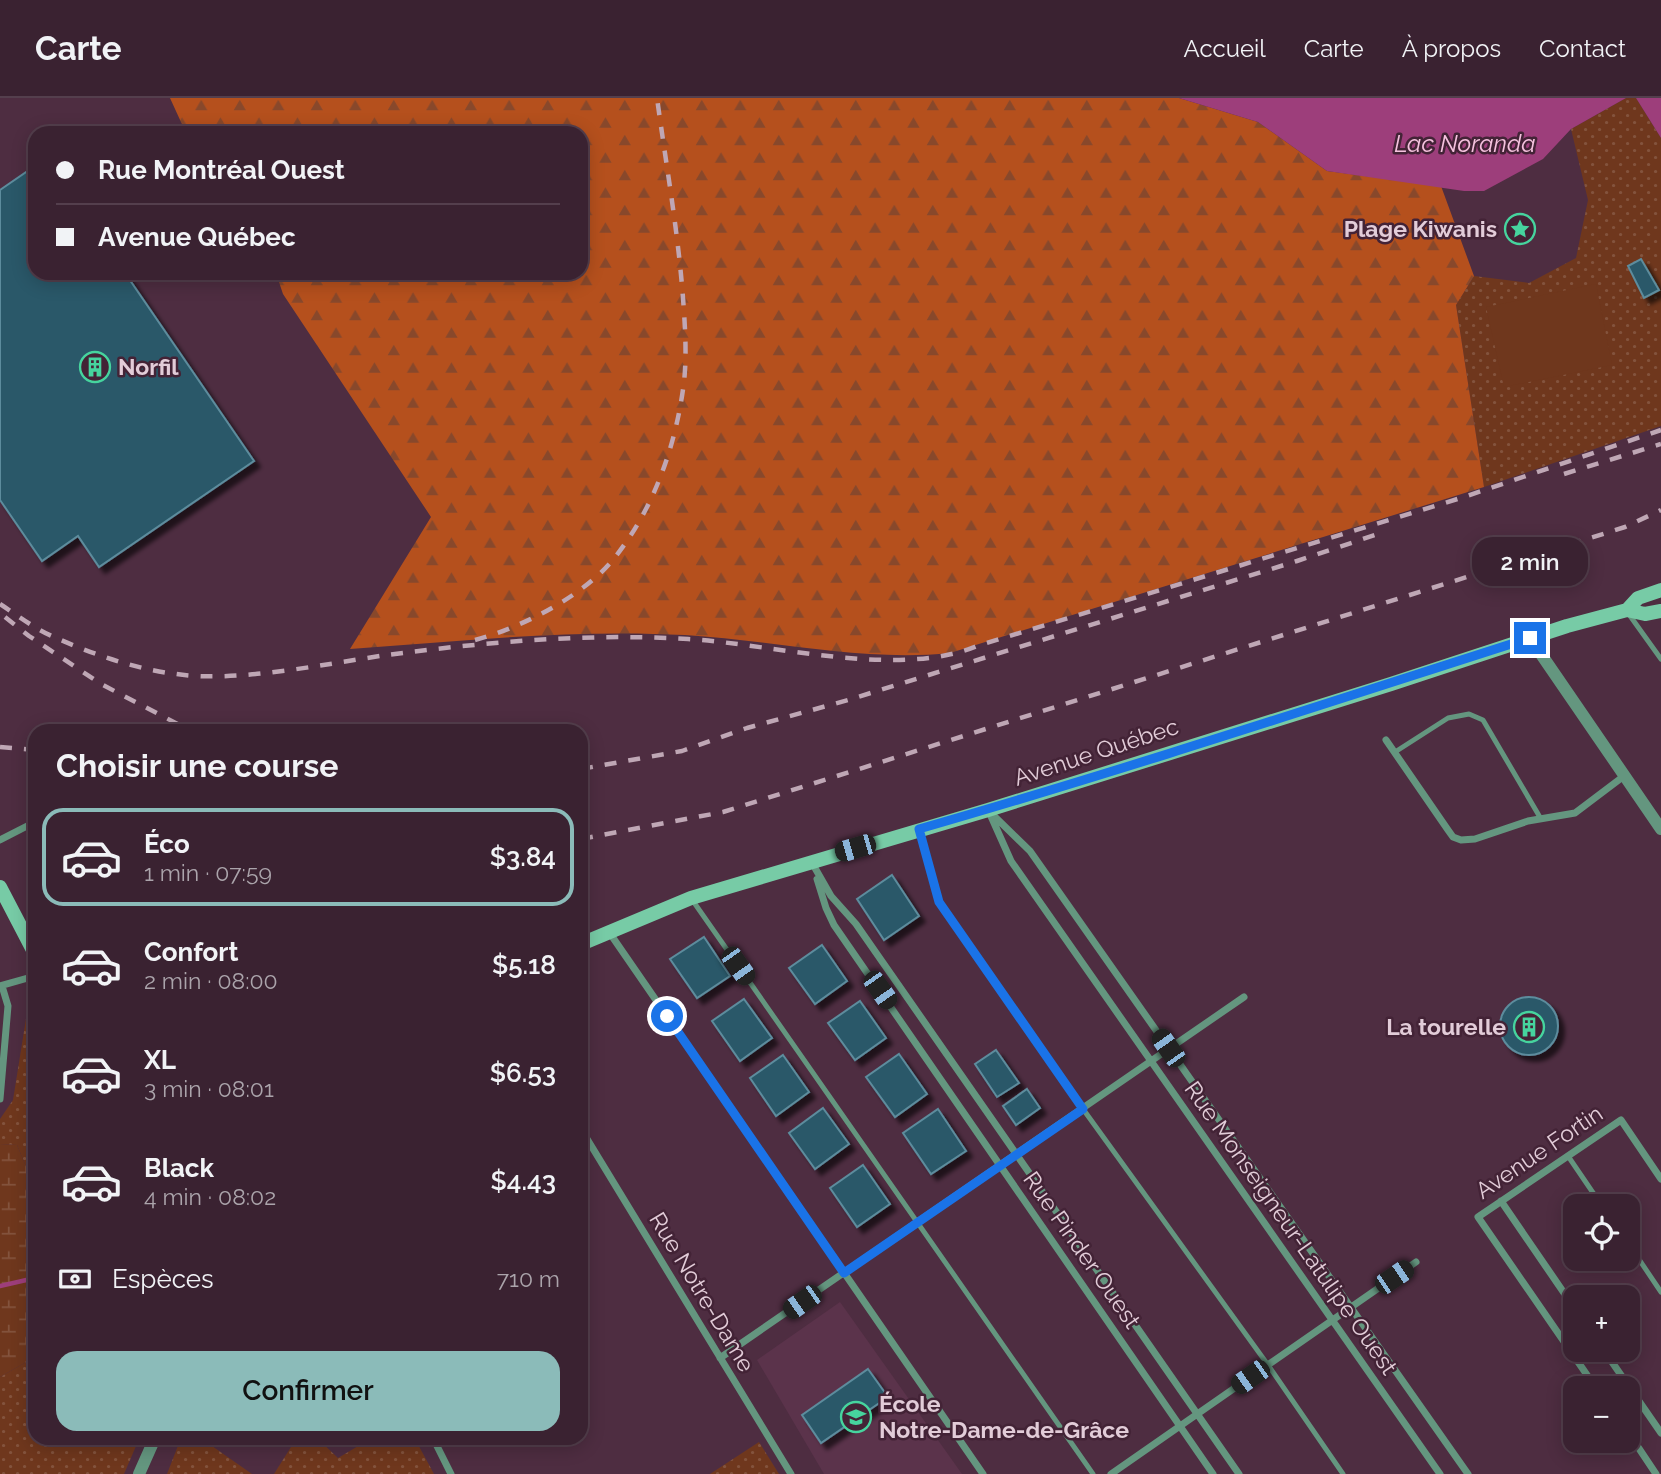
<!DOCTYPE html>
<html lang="fr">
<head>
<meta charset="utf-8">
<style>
	:root { --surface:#3a2231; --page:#452f3d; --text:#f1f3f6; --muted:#aba4ab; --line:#543f4d; --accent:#8bbbb9 }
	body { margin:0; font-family:Raleway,sans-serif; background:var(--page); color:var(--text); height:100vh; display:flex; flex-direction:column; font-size:26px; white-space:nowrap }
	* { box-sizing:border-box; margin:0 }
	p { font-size:23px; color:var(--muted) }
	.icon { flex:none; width:38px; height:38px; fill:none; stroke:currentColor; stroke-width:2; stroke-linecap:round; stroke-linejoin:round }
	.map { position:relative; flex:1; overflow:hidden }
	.details { position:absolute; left:28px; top:626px; width:560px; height:721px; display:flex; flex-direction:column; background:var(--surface); border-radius:21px; box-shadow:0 4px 18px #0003,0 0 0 2px var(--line) }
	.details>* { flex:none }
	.top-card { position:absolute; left:28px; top:28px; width:560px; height:154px; border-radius:21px; box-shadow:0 4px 18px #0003,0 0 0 2px var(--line); display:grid; align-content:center; height:154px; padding:0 28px; background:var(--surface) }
	.buttons { position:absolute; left:1563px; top:1096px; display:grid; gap:14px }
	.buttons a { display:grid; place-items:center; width:77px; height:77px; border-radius:14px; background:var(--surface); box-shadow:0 4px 18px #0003,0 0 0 2px var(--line); font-size:35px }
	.end { position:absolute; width:32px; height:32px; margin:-16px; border:9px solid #1a73e8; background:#fff; box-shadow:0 0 0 4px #fff }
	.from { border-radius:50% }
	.bubble { position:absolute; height:49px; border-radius:21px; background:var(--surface); box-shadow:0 4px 18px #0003,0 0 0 2px var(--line); font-size:23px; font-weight:600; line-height:49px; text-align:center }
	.car { position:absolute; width:21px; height:42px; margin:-21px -10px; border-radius:9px; box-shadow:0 0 5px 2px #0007; background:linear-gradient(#222 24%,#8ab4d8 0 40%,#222 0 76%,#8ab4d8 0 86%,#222 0) }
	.top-card b { display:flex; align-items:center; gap:24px; height:66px; font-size:26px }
	.top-card b+b { border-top:2px solid var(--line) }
	.top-card i { width:18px; height:18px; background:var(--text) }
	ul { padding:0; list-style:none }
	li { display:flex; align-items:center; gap:21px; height:98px; margin:0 14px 10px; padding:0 14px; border:4px solid transparent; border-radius:21px }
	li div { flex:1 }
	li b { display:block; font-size:26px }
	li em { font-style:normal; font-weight:600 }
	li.on { border-color:var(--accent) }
	li>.icon { width:63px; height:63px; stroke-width:1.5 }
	h2 { padding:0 28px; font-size:32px; line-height:84px }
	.pay { display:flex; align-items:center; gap:18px; height:77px; padding:0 28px; font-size:26px }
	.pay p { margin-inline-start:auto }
	.cta { display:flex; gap:14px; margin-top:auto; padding:14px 28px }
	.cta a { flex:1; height:80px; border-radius:21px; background:var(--accent); color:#111; font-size:28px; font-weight:600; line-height:80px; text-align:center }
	header { display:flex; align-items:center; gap:42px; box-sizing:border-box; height:98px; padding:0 35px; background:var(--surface); border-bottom:2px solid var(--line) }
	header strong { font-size:33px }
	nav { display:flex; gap:38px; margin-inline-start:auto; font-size:24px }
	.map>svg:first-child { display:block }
</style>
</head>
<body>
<header>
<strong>Carte</strong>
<nav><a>Accueil</a><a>Carte</a><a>À propos</a><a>Contact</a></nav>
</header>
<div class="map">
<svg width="1661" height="1376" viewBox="0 0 1661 1376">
	<defs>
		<pattern id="grass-dots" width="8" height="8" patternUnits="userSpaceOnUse" patternTransform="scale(1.75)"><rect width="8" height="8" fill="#6f371d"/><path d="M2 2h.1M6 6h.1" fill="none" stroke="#83533d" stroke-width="1.8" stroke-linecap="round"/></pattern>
		<pattern id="forest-firs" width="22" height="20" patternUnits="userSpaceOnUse" patternTransform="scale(1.75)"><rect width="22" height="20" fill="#b5501d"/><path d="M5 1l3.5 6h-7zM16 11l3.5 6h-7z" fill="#88482b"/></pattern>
		<pattern id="wetland-marsh" width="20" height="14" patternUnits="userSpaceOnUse" patternTransform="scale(1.75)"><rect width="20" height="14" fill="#6f371d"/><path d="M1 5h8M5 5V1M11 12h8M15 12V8" fill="none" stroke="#83533d"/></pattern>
		<filter id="shadow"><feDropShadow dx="6" dy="6" stdDeviation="2" flood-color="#0009"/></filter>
	</defs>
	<rect width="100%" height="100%" fill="#4e2d41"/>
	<path fill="#5b334b" d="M 840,1204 L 962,1376 L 824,1376 L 757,1262 Z"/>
	<path fill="url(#grass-dots)" d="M 1626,0 L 1636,0 L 1661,40 L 1661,328 L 1484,389 L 1456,207 L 1474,178 L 1529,185 L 1576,160 L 1588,102 L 1571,31 Z
		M 29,902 L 35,913 L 35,1090 L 17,1047 L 0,1046 L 0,1021 L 13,1002 Z
		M 35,1259 L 35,1340 L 139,1341 L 124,1376 L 0,1376 L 0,1279 Z
		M 181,1340 L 202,1341 L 252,1376 L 167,1376 Z
		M 296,1341 L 318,1341 L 338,1360 L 370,1341 L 415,1341 L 434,1376 L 274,1376 Z
		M 759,1344 L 779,1376 L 710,1376 Z"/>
	<path fill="url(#forest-firs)" d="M 170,0 L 1179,0 L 1258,24 L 1327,73 L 1441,88 L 1474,178 L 1456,207 L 1484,389 L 950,555 C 861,564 773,542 685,537 C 573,531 462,543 350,551 L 431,419 L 283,196 L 276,175 L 581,175 L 581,35 L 186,35 Z"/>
	<path fill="url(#wetland-marsh)" d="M 0,1046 L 17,1047 L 35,1090 L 35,1259 L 0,1279 Z"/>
	<path fill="#6f371d" d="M 1596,186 L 1612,267 L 1504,289 L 1486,209 Z"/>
	<path fill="#9d3e7b" d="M 1179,0 L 1626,0 L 1571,31 L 1543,61 L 1484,93 L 1464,93 L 1327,73 L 1258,24 Z
		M 1636,0 L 1661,0 L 1661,40 Z"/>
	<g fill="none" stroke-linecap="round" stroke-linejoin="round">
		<path stroke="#9d3e7b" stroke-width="4.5" d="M 0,1188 L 35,1180"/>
	</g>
	<path fill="#295969" stroke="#5d8c9d" stroke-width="2" filter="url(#shadow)" d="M 35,68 L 35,175 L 125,175 L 254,363 L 99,469 L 78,438 L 42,463 L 0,402 L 0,92 Z
		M 1641,161 L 1659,192 L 1644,200 L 1628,168 Z
		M 892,777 L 919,818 L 884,842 L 857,801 Z
		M 704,839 L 730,878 L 697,900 L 670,861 Z
		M 822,847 L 847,883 L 815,906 L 789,870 Z
		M1500 928a29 29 0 1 1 58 0a29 29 0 1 1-58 0Z
		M 744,901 L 772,940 L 740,963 L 712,923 Z
		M 860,903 L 886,940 L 855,962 L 828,925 Z
		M 996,952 L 1019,985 L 997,999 L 975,966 Z
		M 899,956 L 927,996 L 895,1019 L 866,979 Z
		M 783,957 L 809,994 L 776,1018 L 750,980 Z
		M 1027,991 L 1040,1010 L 1016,1027 L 1003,1008 Z
		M 823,1010 L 849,1046 L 815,1071 L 789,1035 Z
		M 938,1011 L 966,1053 L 931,1076 L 903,1035 Z
		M 863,1067 L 890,1106 L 857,1129 L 830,1090 Z
		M 868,1271 L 888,1299 L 821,1345 L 802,1317 Z"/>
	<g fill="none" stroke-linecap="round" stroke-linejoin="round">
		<path stroke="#64967f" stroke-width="5" d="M 1628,515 L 1661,561
			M 1395,654 L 1448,620 L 1469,616 L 1483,622 L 1541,721
			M 920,734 L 939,804 L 1083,1011 L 1268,1267 L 1343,1376
			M 693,803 L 1093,1376
			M 1568,1058 L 1602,1108
			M 1628,1145 L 1661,1194"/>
		<path stroke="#64967f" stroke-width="7" d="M 1386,642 L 1448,732 L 1453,739 L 1461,742 L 1475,741 L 1528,723 L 1575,715 L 1624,678
			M 989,713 L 1030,753 L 1468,1376
			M 990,716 L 1011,763 L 1440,1376
			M 0,742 L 35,724
			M 811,763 L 831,798 L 856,826 L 1239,1376
			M 817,781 L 826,810 L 834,827 L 1213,1376
			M 609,834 L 983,1376
			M 0,888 L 35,878
			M 0,1001 L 8,908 L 2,888
			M 581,1031 L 791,1376
			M 1501,1103 L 1575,1211
			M 1603,1251 L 1661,1335
			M 720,1260 L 1244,899
			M 1596,1290 L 1478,1119 L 1621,1022 L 1661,1081
			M 1628,1334 L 1656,1376
			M 433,1340 L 451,1376
			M 1111,1376 L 1416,1164"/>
		<path stroke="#64967f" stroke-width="12" d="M 1530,540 L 1661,731
			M 139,1376 L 155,1340"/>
		<path stroke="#77cba6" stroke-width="14" d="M 1627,512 L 1638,500 L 1661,492
			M 0,789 L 35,856
			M 581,846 L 691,800 L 988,712 L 1391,586 L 1567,528 L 1627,512 L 1645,516 L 1661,513"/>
		<path stroke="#bfa7b5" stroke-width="4.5" stroke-dasharray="12 12" stroke-linecap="butt" d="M 1564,376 L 1661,346
			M 0,506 C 17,517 35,531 54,539 C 92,556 135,571 176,576 C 238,585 323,566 387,557 C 486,544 588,535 688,541 C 773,546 898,581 977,548 L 1464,399 L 1661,332
			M 5,519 L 29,538 L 101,586 L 193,634
			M 475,542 C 520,530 580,500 611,464 C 653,414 676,348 684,284 C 687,257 685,227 683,200 C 678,133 666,66 657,0
			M 0,649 L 35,652
			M 581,671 L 682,653 L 747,630 L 848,602 L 1297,463 L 1384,434
			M 581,741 L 723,714 L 1625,429 L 1661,412"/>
	</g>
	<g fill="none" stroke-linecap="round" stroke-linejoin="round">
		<path stroke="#1a73e8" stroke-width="9" d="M 667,918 L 844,1175 L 1083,1011 L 939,804 L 919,731 C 1124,672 1327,605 1530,540"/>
	</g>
	<defs>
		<g id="sight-ring" transform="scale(1.575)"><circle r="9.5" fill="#432336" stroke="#46d49e" stroke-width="1.5"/><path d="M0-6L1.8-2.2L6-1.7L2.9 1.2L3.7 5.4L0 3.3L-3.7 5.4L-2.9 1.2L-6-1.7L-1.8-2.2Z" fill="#46d49e"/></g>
		<g id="building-ring" transform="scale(1.575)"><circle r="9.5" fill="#432336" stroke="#46d49e" stroke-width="1.5"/><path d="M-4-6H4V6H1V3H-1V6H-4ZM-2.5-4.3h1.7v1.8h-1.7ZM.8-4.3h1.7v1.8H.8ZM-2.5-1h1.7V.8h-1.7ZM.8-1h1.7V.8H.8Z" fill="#46d49e"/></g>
		<g id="school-ring" transform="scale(1.575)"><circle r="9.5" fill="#432336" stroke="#46d49e" stroke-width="1.5"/><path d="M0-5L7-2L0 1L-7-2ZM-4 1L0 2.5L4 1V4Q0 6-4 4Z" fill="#46d49e"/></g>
	</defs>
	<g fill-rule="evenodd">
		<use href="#sight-ring" x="1520" y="131"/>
		<use href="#building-ring" x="95" y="269"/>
		<use href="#building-ring" x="1529" y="929"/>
		<use href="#school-ring" x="856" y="1319"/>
	</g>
	<g text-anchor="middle" stroke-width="5" stroke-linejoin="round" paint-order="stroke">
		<g font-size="23" font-weight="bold" fill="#e2ccd8" stroke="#432336" text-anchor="end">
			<text x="1497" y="139">Plage Kiwanis</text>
			<text x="118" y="277" text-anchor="start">Norfil</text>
			<text x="1506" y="937">La tourelle</text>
			<text x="879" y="1314" text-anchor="start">École<tspan x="879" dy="26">Notre-Dame-de-Grâce</tspan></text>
		</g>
		<g font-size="23" fill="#e2ccd8" stroke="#432336">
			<text transform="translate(1096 654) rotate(-18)" y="8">Avenue Québec</text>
			<text transform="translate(1539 1054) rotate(-34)" y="8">Avenue Fortin</text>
			<text transform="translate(1291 1130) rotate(55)" y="8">Rue Monseigneur-Latulipe Ouest</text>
			<text transform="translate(1082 1152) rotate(55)" y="8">Rue Pinder Ouest</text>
			<text transform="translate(702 1194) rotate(59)" y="8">Rue Notre-Dame</text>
		</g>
		<g font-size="24" font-style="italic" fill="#f6c2df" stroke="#432336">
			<text x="1465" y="54">Lac Noranda</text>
		</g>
	</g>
</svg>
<div class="buttons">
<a><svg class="icon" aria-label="locate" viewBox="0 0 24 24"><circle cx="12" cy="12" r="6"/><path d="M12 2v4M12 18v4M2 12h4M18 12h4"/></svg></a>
<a>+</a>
<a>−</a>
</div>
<i class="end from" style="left:667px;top:918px"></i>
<i class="end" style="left:1530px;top:540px"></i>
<div class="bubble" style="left:1472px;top:439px;width:116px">2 min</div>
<i class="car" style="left:855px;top:750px;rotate:254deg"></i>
<i class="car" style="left:738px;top:868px;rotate:145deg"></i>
<i class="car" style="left:880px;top:892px;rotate:145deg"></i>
<i class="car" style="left:1168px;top:950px;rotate:325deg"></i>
<i class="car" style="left:1394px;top:1179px;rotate:56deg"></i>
<i class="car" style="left:802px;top:1204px;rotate:235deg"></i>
<i class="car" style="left:1250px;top:1279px;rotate:235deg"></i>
<div class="top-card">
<b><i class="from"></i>Rue Montréal Ouest</b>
<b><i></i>Avenue Québec</b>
</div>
<section class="details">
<h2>Choisir une course</h2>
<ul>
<li class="on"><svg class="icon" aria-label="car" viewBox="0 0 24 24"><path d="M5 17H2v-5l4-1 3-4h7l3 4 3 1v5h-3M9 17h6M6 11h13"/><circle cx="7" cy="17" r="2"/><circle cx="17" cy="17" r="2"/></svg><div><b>Éco</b><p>1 min · 07:59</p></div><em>$3.84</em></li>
<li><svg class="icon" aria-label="car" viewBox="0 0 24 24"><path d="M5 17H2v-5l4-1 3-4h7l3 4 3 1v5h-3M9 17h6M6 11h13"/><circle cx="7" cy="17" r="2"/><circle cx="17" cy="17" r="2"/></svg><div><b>Confort</b><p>2 min · 08:00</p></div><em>$5.18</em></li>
<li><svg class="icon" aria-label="car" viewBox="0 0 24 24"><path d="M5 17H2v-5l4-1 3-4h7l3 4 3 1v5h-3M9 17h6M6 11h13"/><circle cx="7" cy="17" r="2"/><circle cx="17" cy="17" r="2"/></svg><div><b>XL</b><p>3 min · 08:01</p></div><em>$6.53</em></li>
<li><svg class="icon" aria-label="car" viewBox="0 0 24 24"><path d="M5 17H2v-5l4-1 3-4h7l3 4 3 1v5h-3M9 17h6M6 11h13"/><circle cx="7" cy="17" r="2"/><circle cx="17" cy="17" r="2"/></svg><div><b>Black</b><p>4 min · 08:02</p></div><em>$4.43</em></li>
</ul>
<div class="pay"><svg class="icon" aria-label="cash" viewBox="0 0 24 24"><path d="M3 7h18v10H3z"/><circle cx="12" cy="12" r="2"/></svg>Espèces<p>710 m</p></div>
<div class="cta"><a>Confirmer</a></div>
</section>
</div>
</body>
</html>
